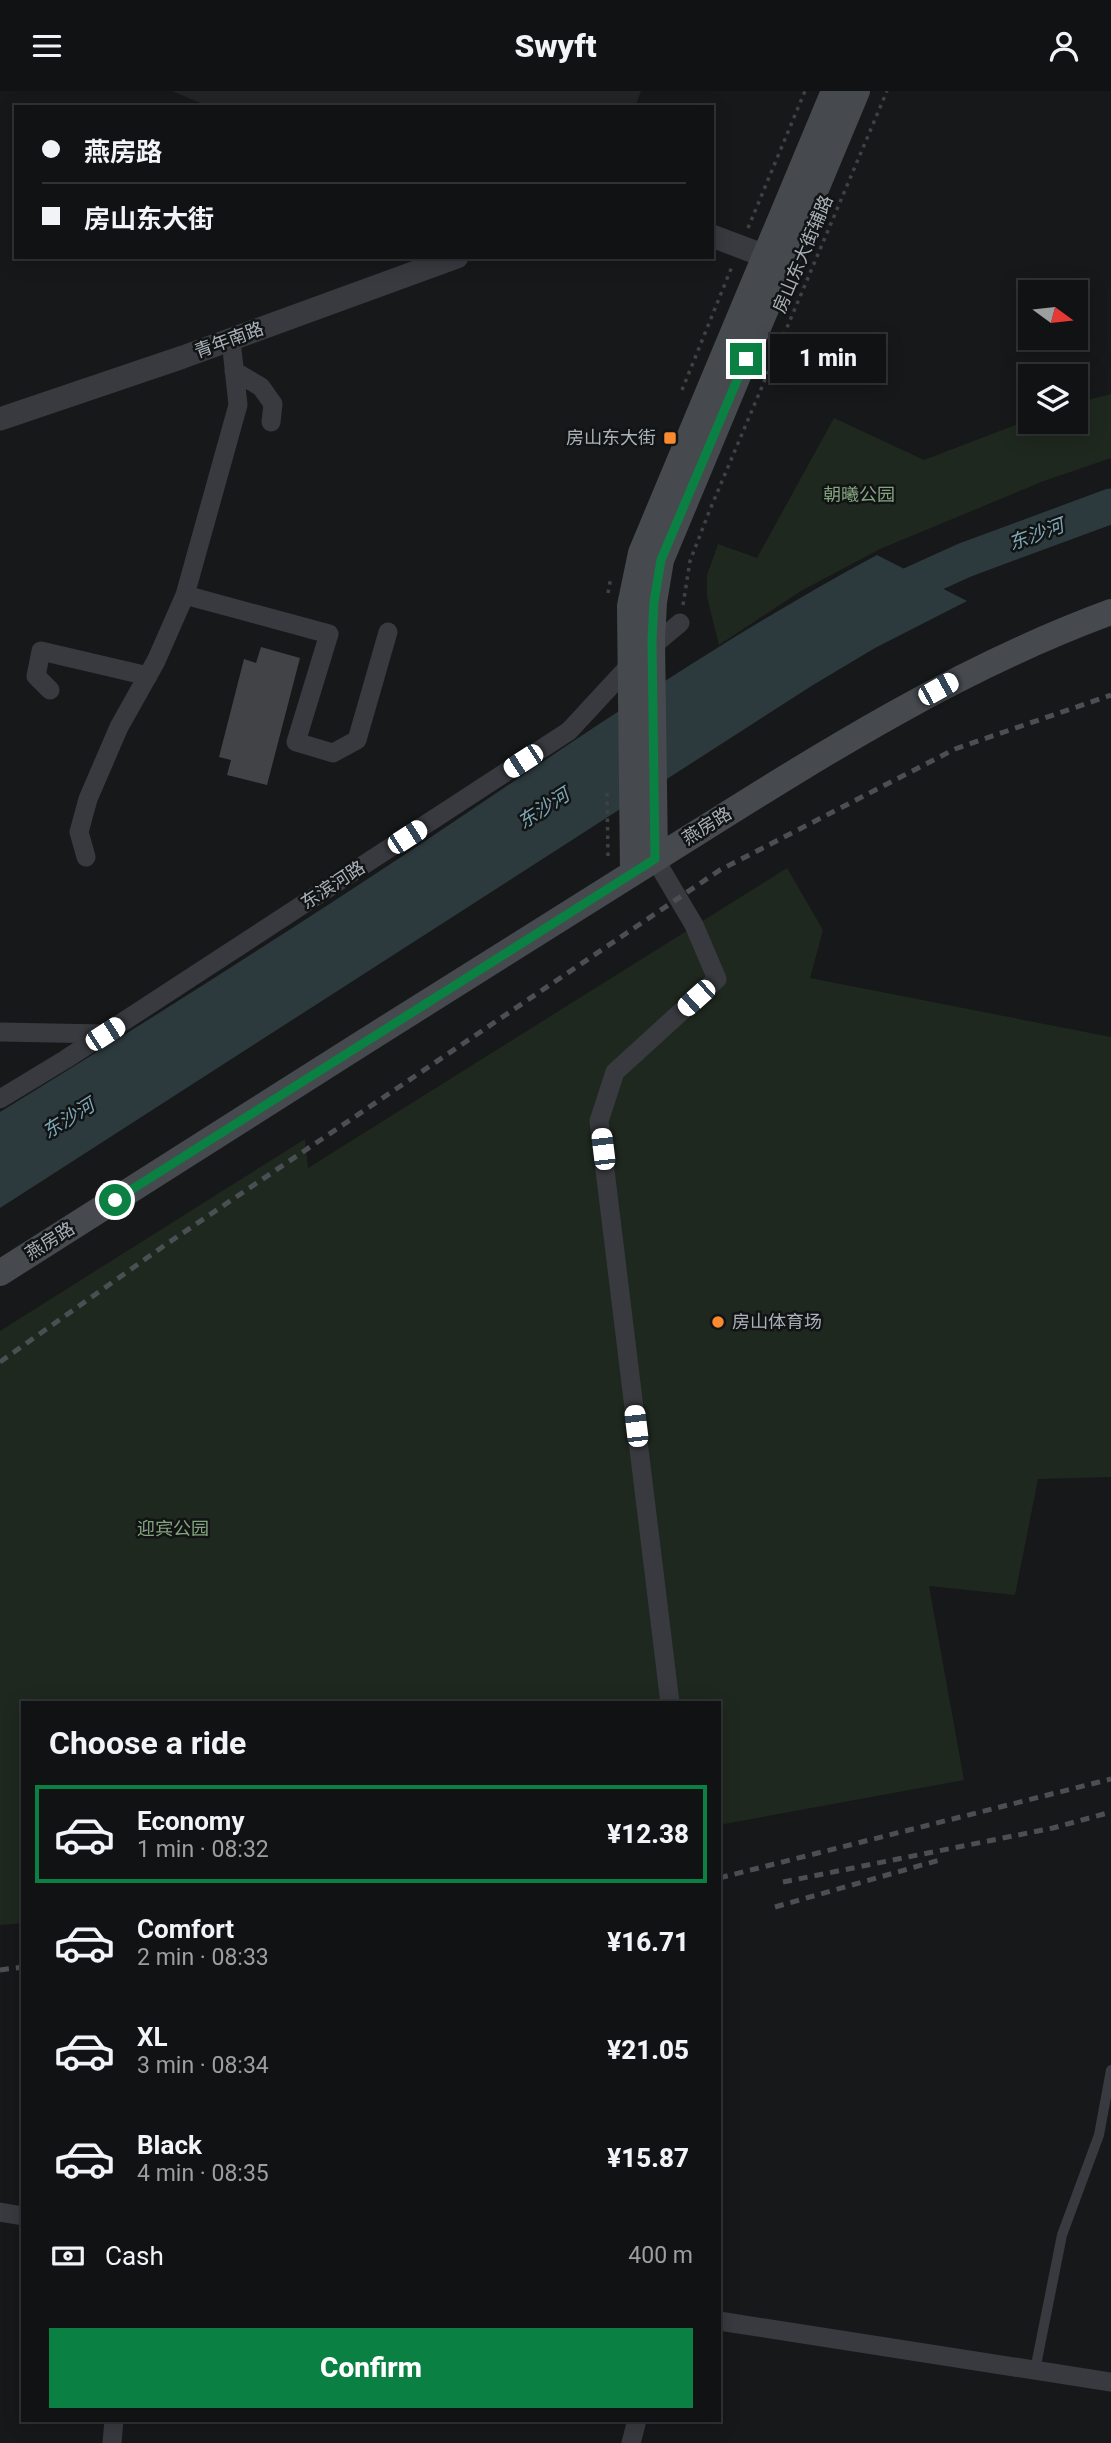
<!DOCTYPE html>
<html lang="en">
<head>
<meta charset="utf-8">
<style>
	:root { --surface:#111213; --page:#1a1b1c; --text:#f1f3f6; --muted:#9c9ea0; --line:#303233; --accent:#0b8043 }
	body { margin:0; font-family:Roboto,"Noto Sans SC",sans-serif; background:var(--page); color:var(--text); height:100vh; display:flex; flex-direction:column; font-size:26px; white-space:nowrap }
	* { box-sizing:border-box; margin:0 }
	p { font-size:23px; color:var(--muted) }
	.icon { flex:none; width:38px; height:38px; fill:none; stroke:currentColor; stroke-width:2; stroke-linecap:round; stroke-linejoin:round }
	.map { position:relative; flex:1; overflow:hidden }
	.sheet { position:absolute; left:21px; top:1610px; width:700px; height:721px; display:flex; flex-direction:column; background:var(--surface); border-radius:0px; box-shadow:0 4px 18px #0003,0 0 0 2px var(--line) }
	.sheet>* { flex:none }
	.guide { position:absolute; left:14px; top:14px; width:700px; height:154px; border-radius:0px; box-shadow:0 4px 18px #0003,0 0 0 2px var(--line); display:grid; align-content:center; height:154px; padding:0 28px; background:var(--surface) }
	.needle { width:46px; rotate:105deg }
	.tools { position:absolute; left:1018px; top:189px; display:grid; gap:14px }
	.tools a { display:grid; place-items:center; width:70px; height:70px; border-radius:0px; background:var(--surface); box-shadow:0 4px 18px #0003,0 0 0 2px var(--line); font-size:35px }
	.end { position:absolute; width:32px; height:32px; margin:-16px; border:9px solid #0b8043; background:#fff; box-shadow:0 0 0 4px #fff }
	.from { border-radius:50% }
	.bubble { position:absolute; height:49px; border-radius:0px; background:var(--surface); box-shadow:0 4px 18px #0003,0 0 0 2px var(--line); font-size:23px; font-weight:800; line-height:49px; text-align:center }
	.car { position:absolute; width:21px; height:42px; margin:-21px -10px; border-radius:9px; box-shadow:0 0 5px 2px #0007; background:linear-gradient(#fff 24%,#345 0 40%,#fff 0 76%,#345 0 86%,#fff 0) }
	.guide b { display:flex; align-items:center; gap:24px; height:66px; font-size:26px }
	.guide b+b { border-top:2px solid var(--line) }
	.guide i { width:18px; height:18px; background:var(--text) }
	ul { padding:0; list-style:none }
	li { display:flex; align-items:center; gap:21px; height:98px; margin:0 14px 10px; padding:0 14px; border:4px solid transparent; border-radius:0px }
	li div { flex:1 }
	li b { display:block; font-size:26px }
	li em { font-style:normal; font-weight:800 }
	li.on { border-color:var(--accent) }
	li>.icon { width:63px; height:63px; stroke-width:1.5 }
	h2 { padding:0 28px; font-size:32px; line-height:84px }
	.pay { display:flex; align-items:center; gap:18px; height:77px; padding:0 28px; font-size:26px }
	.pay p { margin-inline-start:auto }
	.primary-button { display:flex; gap:14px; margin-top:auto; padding:14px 28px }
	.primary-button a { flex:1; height:80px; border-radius:0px; background:var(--accent); color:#fff; font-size:28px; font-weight:800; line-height:80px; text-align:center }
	header { display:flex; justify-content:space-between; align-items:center; height:91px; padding:0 28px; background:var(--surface); font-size:32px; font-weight:800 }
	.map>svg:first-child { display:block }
</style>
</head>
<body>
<header><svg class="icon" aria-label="menu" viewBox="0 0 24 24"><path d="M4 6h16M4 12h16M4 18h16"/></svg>Swyft<svg class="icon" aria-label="person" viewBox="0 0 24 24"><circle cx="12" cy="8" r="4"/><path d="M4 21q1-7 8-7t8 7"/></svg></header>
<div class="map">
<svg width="1111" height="2352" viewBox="0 0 1111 2352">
	<rect width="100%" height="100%" fill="#171819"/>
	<path fill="#232426" d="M 172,0 L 641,0 L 635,16 L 210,16 Z"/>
	<path fill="#1f281f" d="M 1111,303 L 1111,367 L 1044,390 L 880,458 L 801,500 L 719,554 L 707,506 L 707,484 L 718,453 L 757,467 L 834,327 L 924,369 L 1031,328 L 1031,331 L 1076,331 L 1076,312 Z
		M 787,777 L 823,839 L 810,887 L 1111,946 L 1111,1386 L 1038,1388 L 1015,1504 L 929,1495 L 964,1689 L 719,1734 L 719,1612 L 23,1612 L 23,1832 L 0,1834 L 0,1240 L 305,1048 L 308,1077 Z"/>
	<path fill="#2c3a3e" d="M 877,464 L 967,510 L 875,557 L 813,594 L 0,1117 L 0,1021 C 143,933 285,843 425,750 C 573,651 720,548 877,464 Z"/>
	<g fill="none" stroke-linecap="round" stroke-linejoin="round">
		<path stroke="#2c3a3e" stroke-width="35" d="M 881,507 L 965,469 L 1111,415"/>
	</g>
	<path fill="#414346" d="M 261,556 L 300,567 L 267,694 L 227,684 L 231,669 L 219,666 L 244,568 L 256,572 Z"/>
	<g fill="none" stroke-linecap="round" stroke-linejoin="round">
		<path stroke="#3e4246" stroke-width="3.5" stroke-dasharray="3.5 5" stroke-linecap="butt" d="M 748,137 L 805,0
			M 682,299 L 733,173
			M 608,502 L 611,486
			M 683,514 L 690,470 L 709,421 L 887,0
			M 607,702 L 608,765"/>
		<path stroke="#383a3f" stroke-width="10" d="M 1035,2279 L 1062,2144 L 1099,2044 L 1111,1979"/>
		<path stroke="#383a3f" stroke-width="19" d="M 231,249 L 238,314 L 185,504 L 329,543 L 296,651 L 333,662 L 357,649 L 388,541
			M 234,280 L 261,296 L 273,313 L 271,331
			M 50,599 L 36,585 L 41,560 L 148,585
			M 86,766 L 79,741 L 88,708 L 119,636 L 156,570 L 185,504
			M 655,768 L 694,834 L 717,888 L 615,981 L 599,1030 L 670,1612
			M 0,941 L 105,943
			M 0,1008 L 66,968 L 569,640 L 631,573 L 680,532
			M 0,2121 L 23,2125
			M 719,2230 L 1111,2291
			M 112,2352 L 114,2329
			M 631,2352 L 637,2329"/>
		<path stroke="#383a3f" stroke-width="23" d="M 712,145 L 781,171
			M 0,328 L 183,266 L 457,166"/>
		<path stroke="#464a4f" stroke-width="26" d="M 655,768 L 652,549 L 654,511 L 661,469 L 857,0
			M 633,782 L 630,515 L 641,462 L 834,0
			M 0,1182 C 211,1048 421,914 633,782 C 787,686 939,584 1111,521"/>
		<path stroke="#4b4f54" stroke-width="5" stroke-dasharray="9 7" stroke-linecap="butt" d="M 0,1271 L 168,1152 L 720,779 L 955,658 L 1111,604
			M 719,1787 L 1111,1688
			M 783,1791 L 1053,1737 L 1111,1721
			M 775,1816 L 943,1768
			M 0,1879 L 23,1876"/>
	</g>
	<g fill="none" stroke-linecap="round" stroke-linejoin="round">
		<path stroke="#0b8043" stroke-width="9" d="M 115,1109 L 655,768 L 652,549 L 654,511 L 661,469 L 746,268"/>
	</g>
	<g fill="#fa8a2f" stroke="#121314" stroke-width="2.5">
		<rect x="663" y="340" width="14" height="14" rx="3.5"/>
		<circle cx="718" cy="1231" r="7"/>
	</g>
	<g text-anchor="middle" stroke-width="5" stroke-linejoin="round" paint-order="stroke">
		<g font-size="18" fill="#a9b2ba" stroke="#121314">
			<text transform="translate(803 163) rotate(-67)" y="6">房山东大街辅路</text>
			<text transform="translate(229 249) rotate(-20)" y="6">青年南路</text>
			<text transform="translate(707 735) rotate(-32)" y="6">燕房路</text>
			<text transform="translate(333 794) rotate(-33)" y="6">东滨河路</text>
			<text transform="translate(50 1150) rotate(-32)" y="6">燕房路</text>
		</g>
		<g font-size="18" fill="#a9b2ba" stroke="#121314" text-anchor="end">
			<text x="656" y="353">房山东大街</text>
			<text x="732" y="1237" text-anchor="start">房山体育场</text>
		</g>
		<g font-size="18" fill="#85a57f" stroke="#121314">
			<text x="859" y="410">朝曦公园</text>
			<text x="173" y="1444">迎宾公园</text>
		</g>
		<g font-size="19" font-style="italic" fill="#7ea8b6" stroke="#121314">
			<text transform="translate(1036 443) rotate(-20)" y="7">东沙河</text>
			<text transform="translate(543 717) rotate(-33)" y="7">东沙河</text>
			<text transform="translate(68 1027) rotate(-32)" y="7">东沙河</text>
		</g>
	</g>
</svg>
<div class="tools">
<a><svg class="needle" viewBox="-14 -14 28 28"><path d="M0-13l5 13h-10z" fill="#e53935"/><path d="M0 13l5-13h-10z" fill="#9c9ea0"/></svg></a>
<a><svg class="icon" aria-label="layers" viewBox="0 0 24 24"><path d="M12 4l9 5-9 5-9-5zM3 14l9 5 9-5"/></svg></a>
</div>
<i class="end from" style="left:115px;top:1109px"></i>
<i class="end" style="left:746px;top:268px"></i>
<div class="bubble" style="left:770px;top:243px;width:116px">1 min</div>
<i class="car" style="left:938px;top:598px;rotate:61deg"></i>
<i class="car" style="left:523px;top:670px;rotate:237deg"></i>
<i class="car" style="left:407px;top:746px;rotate:57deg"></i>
<i class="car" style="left:696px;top:907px;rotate:228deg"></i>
<i class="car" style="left:105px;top:943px;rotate:57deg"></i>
<i class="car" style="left:603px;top:1058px;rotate:353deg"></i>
<i class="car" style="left:636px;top:1335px;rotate:353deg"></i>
<div class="guide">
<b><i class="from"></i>燕房路</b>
<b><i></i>房山东大街</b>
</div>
<section class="sheet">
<h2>Choose a ride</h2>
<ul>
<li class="on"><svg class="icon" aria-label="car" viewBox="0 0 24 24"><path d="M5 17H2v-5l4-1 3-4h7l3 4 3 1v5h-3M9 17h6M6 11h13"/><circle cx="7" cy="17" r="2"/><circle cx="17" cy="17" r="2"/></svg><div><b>Economy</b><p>1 min · 08:32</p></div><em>¥12.38</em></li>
<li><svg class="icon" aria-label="car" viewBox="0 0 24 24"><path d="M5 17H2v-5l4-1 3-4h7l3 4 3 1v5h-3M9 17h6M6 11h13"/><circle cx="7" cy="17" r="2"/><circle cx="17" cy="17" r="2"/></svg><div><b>Comfort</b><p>2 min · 08:33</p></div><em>¥16.71</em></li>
<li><svg class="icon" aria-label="car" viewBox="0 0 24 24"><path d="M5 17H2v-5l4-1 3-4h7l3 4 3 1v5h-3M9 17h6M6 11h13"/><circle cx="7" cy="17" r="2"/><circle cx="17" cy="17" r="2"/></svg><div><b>XL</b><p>3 min · 08:34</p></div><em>¥21.05</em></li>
<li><svg class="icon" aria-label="car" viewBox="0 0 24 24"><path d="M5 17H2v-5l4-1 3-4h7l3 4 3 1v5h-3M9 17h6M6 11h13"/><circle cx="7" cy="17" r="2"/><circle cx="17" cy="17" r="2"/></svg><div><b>Black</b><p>4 min · 08:35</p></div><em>¥15.87</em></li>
</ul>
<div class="pay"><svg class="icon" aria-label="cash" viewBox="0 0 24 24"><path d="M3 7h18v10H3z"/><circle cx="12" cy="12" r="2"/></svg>Cash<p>400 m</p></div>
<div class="primary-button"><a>Confirm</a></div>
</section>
</div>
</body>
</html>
